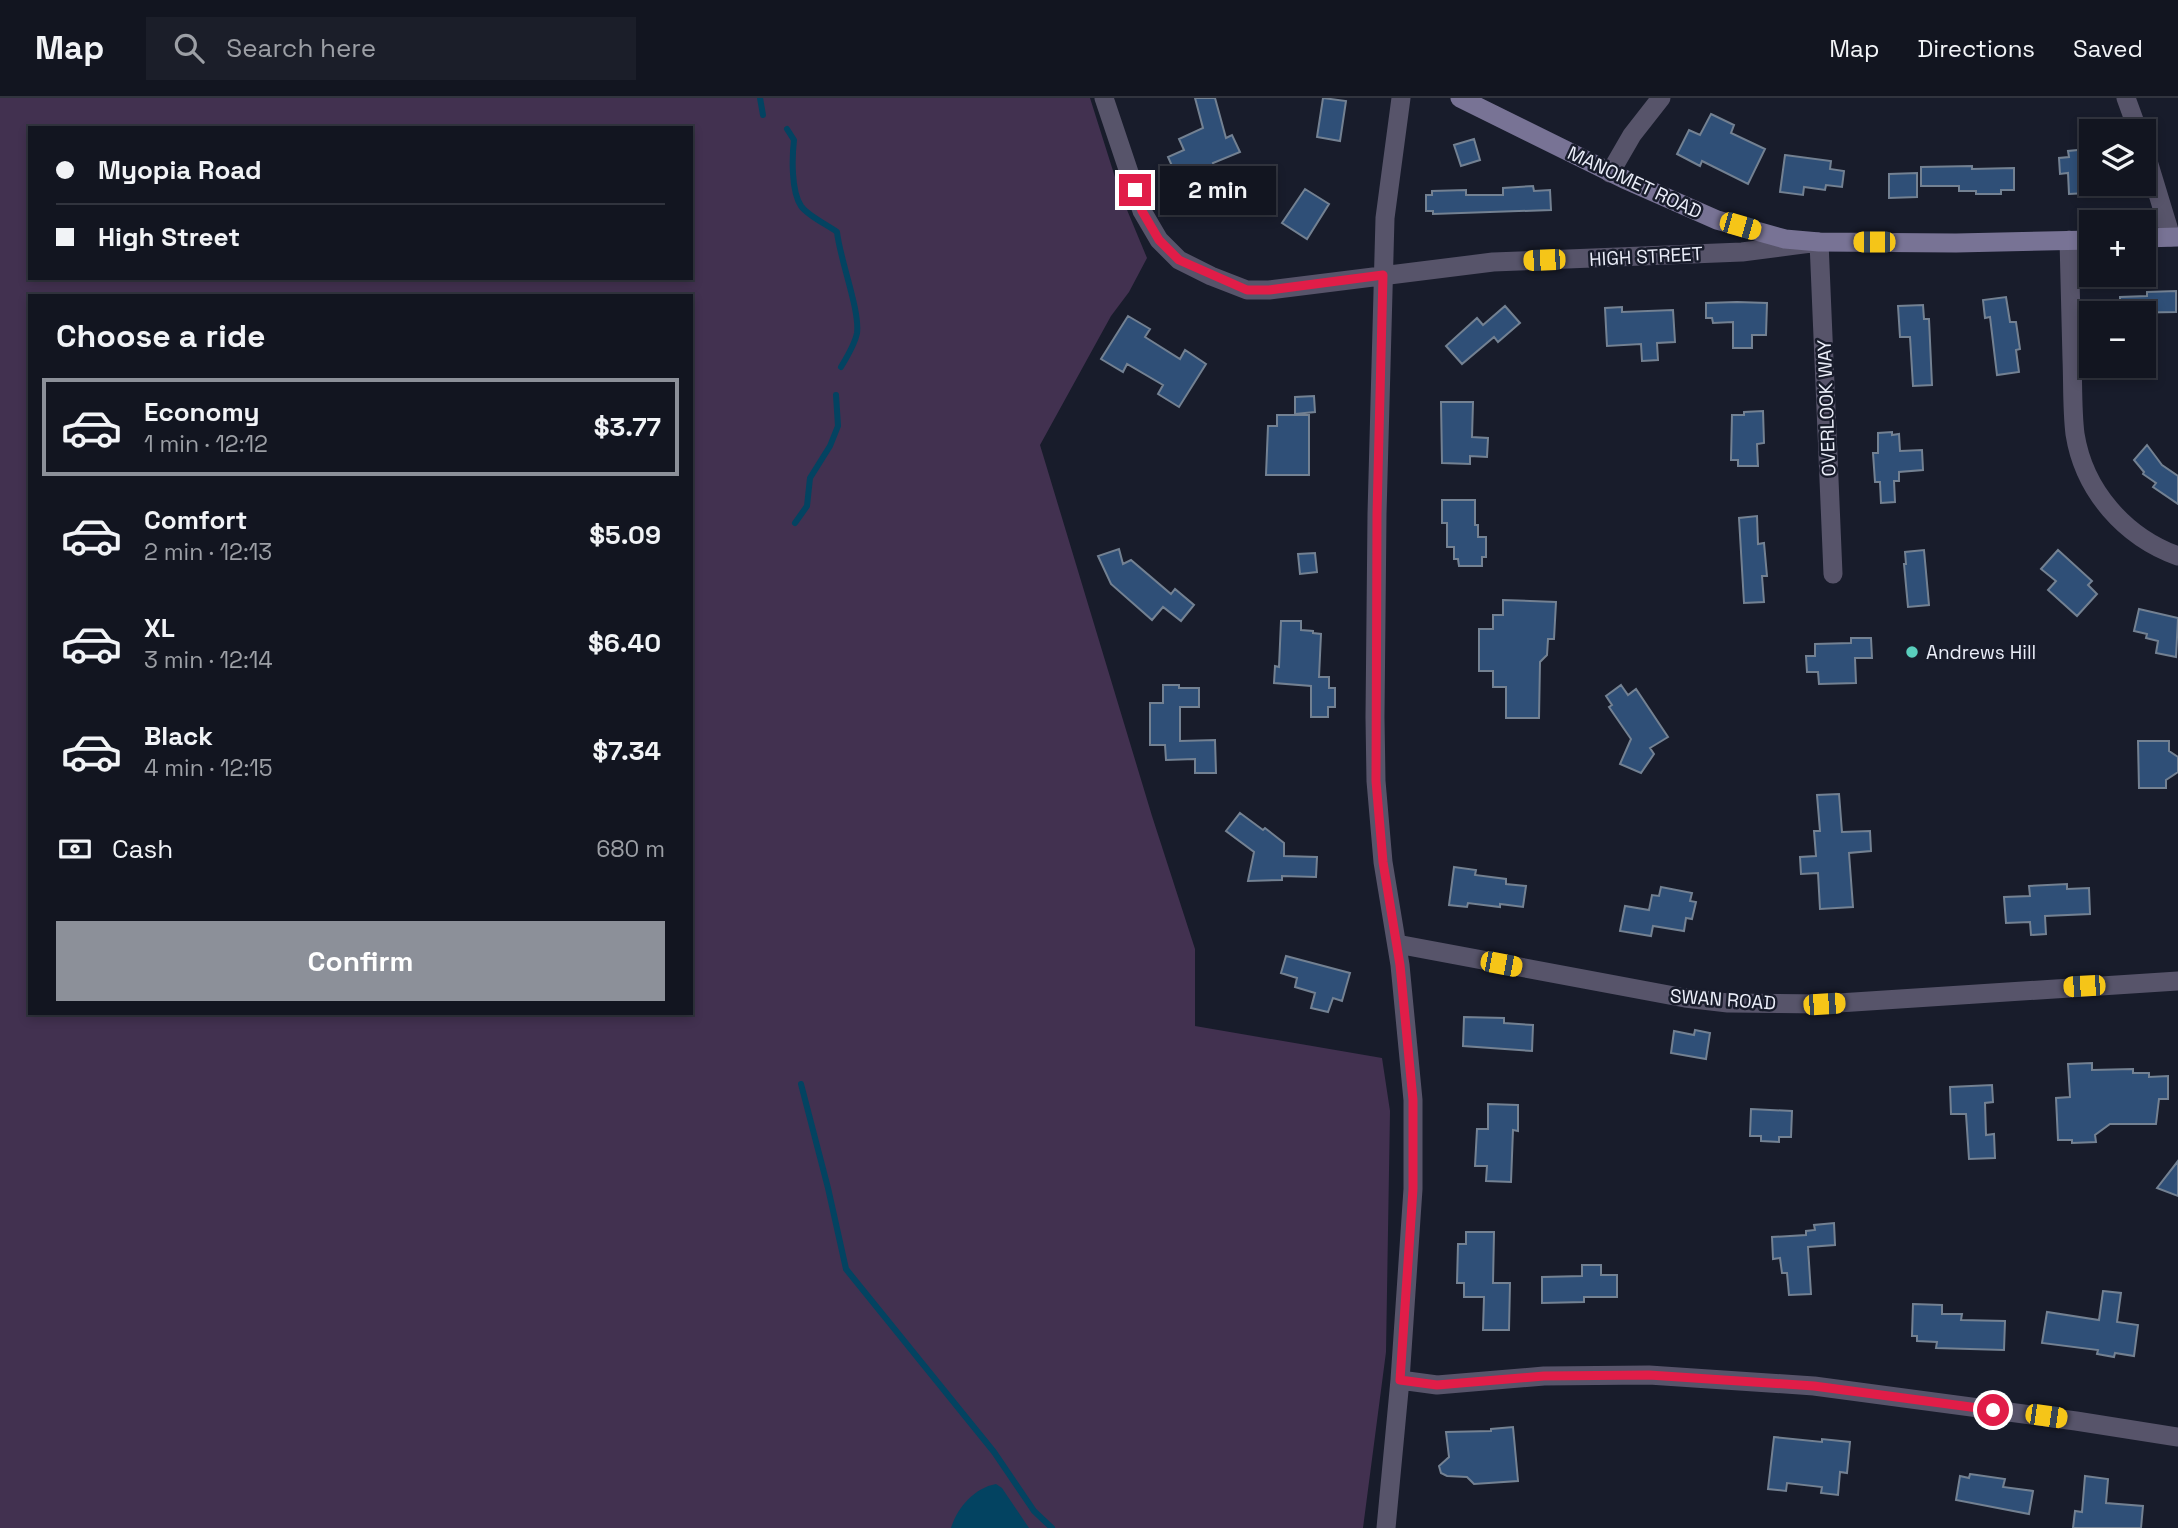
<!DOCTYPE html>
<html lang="en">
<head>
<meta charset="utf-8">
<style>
	:root { --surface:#121520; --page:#1b1e29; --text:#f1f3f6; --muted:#9c9fa5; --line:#31343e; --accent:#8c9099 }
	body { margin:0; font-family:"Space Grotesk",sans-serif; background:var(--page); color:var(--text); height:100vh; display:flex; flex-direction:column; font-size:26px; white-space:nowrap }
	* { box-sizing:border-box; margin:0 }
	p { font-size:23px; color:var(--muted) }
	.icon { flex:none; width:38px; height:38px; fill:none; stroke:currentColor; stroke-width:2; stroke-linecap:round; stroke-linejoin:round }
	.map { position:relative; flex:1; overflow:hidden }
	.side { position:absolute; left:28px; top:196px; width:665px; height:721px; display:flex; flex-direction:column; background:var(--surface); border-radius:0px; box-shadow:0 4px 10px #0003,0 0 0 2px var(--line) }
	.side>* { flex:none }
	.top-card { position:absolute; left:28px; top:28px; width:665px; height:154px; border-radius:0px; box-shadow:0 4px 10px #0003,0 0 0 2px var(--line); display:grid; align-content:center; height:154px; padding:0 28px; background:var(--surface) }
	.controls { position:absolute; left:2079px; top:21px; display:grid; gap:14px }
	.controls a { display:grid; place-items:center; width:77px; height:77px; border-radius:0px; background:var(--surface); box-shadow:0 4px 10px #0003,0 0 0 2px var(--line); font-size:35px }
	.end { position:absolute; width:32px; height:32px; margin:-16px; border:9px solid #e11d48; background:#fff; box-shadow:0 0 0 4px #fff }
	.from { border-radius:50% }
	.bubble { position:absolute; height:49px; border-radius:0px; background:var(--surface); box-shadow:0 4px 10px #0003,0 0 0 2px var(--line); font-size:23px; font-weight:800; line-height:49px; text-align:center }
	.car { position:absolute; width:21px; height:42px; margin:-21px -10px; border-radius:9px; box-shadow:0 0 5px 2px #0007; background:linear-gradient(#f5c518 24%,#345 0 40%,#f5c518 0 76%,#345 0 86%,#f5c518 0) }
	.top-card b { display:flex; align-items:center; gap:24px; height:66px; font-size:26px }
	.top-card b+b { border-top:2px solid var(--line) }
	.top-card i { width:18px; height:18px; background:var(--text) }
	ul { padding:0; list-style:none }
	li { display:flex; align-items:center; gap:21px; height:98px; margin:0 14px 10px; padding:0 14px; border:4px solid transparent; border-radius:0px }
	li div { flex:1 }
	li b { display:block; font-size:26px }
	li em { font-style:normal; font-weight:800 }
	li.selected { border-color:var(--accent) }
	li>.icon { width:63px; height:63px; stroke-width:1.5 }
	h2 { padding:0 28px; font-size:32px; line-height:84px }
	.pay { display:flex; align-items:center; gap:18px; height:77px; padding:0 28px; font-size:26px }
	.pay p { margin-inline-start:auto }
	.button { display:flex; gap:14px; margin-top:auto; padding:14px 28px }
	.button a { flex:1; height:80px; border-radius:0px; background:var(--accent); color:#fff; font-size:28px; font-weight:800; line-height:80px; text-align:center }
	header { display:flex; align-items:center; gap:42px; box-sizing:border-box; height:98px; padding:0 35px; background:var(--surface); border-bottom:2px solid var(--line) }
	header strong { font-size:33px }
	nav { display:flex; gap:38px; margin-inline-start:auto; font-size:24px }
	.search { width:490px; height:63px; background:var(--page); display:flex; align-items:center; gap:18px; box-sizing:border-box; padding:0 24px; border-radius:0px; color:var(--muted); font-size:26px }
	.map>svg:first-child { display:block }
</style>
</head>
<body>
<header>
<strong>Map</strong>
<div class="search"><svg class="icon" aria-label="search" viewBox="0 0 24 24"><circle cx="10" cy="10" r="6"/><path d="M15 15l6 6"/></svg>Search here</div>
<nav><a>Map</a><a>Directions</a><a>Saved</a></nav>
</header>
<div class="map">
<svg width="2178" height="1430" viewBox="0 0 2178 1430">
	<rect width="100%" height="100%" fill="#181c2b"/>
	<path fill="#423150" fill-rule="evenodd" d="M 0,0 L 1090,0 L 1120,95 L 1147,160 L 1129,194 L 1111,218 L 1040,347 L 1152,718 L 1195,851 L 1195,928 L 1382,960 L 1390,1013 L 1386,1254 L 1363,1430 L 0,1430 ZM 30,30 L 691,30 L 691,180 L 30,180 ZM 30,198 L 691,198 L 691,915 L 30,915 Z"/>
	<path fill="#034361" d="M 996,1386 L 1002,1390 L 1029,1430 L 951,1430 C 957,1410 974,1390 996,1386 Z"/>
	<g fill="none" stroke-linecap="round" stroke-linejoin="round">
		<path stroke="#034361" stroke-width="6" d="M 760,0 L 763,17
			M 787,31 L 794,42 C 792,59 791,93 801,108 C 808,118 826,126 837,134 C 840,162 860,212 857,235 C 855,246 847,259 841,269
			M 795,425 L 807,408 L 810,380 L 830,348 L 838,328 L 836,297
			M 801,986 L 828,1090 L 846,1171 L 994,1354 L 1034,1413 L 1052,1430"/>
	</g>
	<path fill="#2f4f77" stroke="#738192" stroke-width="2" d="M 1195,0 L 1215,0 L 1226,40 L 1232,37 L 1240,54 L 1213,65 L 1232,103 L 1202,117 L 1187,86 L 1181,88 L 1168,59 L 1184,52 L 1179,41 L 1203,30 Z
		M 1323,0 L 1346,3 L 1340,43 L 1317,39 Z
		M 1711,16 L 1734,27 L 1731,35 L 1765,51 L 1748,86 L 1702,63 L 1700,68 L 1677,56 L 1689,32 L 1700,37 Z
		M 1474,41 L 1480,62 L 1461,68 L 1454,47 Z
		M 2088,51 L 2088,60 L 2091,60 L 2091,74 L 2086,75 L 2087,95 L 2069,96 L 2068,75 L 2060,76 L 2059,60 L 2069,59 L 2068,53 Z
		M 1785,57 L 1831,63 L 1830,71 L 1844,73 L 1842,89 L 1826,87 L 1825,92 L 1804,89 L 1803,97 L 1780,94 Z
		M 1972,68 L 1972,71 L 2014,70 L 2014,92 L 2001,92 L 2001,96 L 1976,96 L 1976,93 L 1959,93 L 1959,88 L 1921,88 L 1921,69 Z
		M 1917,75 L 1917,99 L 1889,100 L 1889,76 Z
		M 1533,88 L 1534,93 L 1550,92 L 1551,112 L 1433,116 L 1433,113 L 1426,113 L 1426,97 L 1432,97 L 1432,93 L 1466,92 L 1466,97 L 1503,97 L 1503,90 Z
		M 1305,91 L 1329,106 L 1307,141 L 1282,125 Z
		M 2176,193 L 2176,214 L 2120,215 L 2120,199 L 2147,198 L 2147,194 Z
		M 2006,199 L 2010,224 L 2016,224 L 2020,251 L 2016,252 L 2019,274 L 1997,277 L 1990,219 L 1985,220 L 1983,202 Z
		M 1737,204 L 1767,205 L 1766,237 L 1752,237 L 1752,250 L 1733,250 L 1733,224 L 1713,225 L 1712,220 L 1706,220 L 1706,205 Z
		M 1923,207 L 1924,221 L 1929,221 L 1932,287 L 1913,288 L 1910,239 L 1900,239 L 1898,208 Z
		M 1505,208 L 1520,225 L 1498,244 L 1494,239 L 1462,266 L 1446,248 L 1477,220 L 1483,227 Z
		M 1622,209 L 1622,214 L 1673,212 L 1675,244 L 1657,245 L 1658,262 L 1642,263 L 1641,246 L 1607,248 L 1605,210 Z
		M 1128,218 L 1150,231 L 1145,239 L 1180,261 L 1185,252 L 1206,266 L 1179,309 L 1158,296 L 1163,287 L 1127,266 L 1123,274 L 1101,261 Z
		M 1314,298 L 1315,314 L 1295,316 L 1295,299 Z
		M 1441,304 L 1473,304 L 1472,339 L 1488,340 L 1487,359 L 1470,358 L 1470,366 L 1442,365 Z
		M 1763,313 L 1764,345 L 1757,346 L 1758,368 L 1738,368 L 1738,362 L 1731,362 L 1732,317 L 1744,317 L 1744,314 Z
		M 1277,317 L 1309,317 L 1309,377 L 1266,377 L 1268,328 L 1277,328 Z
		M 1892,334 L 1892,337 L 1899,336 L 1900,353 L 1922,352 L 1923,372 L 1899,374 L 1899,383 L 1894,383 L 1895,404 L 1881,405 L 1880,384 L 1875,384 L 1873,355 L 1878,355 L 1878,335 Z
		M 2147,347 L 2162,367 L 2178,378 L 2178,406 L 2153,389 L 2156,385 L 2143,376 L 2144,374 L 2134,362 Z
		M 1442,402 L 1475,402 L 1475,427 L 1478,427 L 1478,439 L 1486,439 L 1486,459 L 1482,459 L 1482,468 L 1459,468 L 1458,461 L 1454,461 L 1454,449 L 1447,449 L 1447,425 L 1442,425 Z
		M 1757,418 L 1758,446 L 1764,445 L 1767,478 L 1762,478 L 1764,504 L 1744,505 L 1739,420 Z
		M 1119,451 L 1123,466 L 1131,462 L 1171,496 L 1175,491 L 1194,507 L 1181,523 L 1163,509 L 1152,522 L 1111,486 L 1098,458 Z
		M 1924,452 L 1929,507 L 1908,509 L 1904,466 L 1906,466 L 1905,454 Z
		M 2058,452 L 2092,483 L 2088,487 L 2097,496 L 2077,518 L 2048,492 L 2056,483 L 2041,471 Z
		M 1315,455 L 1317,474 L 1300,476 L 1298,456 Z
		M 1503,502 L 1556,504 L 1554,541 L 1548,541 L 1547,557 L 1540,564 L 1539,620 L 1506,620 L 1506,589 L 1493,589 L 1493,573 L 1479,573 L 1479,531 L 1493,531 L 1493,517 L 1503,517 Z
		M 2139,511 L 2178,520 L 2176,559 L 2156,555 L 2158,543 L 2146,540 L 2147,536 L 2134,533 Z
		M 1281,523 L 1301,523 L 1301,532 L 1313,533 L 1313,535 L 1321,536 L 1319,579 L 1329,579 L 1329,590 L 1335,590 L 1335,609 L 1328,609 L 1328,619 L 1311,619 L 1311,588 L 1274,585 L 1275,568 L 1279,569 Z
		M 1851,540 L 1871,540 L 1872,560 L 1855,560 L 1856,585 L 1819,586 L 1818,574 L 1807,574 L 1806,558 L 1815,558 L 1815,546 L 1851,545 Z
		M 1163,587 L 1179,587 L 1179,590 L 1199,590 L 1199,609 L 1180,609 L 1180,643 L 1215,642 L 1216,675 L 1195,675 L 1195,661 L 1166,662 L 1165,647 L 1150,647 L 1150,605 L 1163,605 Z
		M 1621,587 L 1628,597 L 1636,591 L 1668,639 L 1650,650 L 1654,656 L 1641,675 L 1620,666 L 1631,641 L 1609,609 L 1612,607 L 1606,598 Z
		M 2138,643 L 2169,643 L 2169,653 L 2178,659 L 2178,674 L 2166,682 L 2166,690 L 2139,690 Z
		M 1839,696 L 1842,734 L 1870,733 L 1871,753 L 1849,755 L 1853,809 L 1820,811 L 1818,775 L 1801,776 L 1800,759 L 1816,758 L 1814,733 L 1820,733 L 1817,697 Z
		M 1240,715 L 1263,732 L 1265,730 L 1284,745 L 1284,758 L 1317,759 L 1316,779 L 1282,778 L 1282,782 L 1248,783 L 1254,754 L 1226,733 Z
		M 1454,769 L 1476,772 L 1475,777 L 1506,781 L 1506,786 L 1526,788 L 1523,809 L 1500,806 L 1500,809 L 1468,805 L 1467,809 L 1449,807 Z
		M 2067,786 L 2067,791 L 2089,790 L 2090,816 L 2045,818 L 2046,836 L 2031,837 L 2030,824 L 2006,825 L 2004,799 L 2030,798 L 2029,788 Z
		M 1661,789 L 1692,795 L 1690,803 L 1696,804 L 1692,821 L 1686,820 L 1684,833 L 1653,828 L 1651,838 L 1620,833 L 1625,808 L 1649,812 L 1652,797 L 1659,798 Z
		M 1286,858 L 1350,875 L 1342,903 L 1333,900 L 1328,914 L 1311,910 L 1315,895 L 1295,889 L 1297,880 L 1281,875 Z
		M 1464,919 L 1504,920 L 1504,925 L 1533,927 L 1532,953 L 1463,948 Z
		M 1695,932 L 1710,935 L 1706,961 L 1671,955 L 1674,933 L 1694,937 Z
		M 2092,965 L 2092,972 L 2133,971 L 2133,975 L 2149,975 L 2149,979 L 2168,978 L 2168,1001 L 2159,1001 L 2156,1026 L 2110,1026 L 2095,1037 L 2096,1044 L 2072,1045 L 2072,1042 L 2058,1042 L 2056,1000 L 2070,999 L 2068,966 Z
		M 1992,987 L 1993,1004 L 1985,1005 L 1986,1037 L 1994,1036 L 1995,1060 L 1969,1061 L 1966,1016 L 1951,1016 L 1950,989 Z
		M 1488,1006 L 1518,1007 L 1518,1033 L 1513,1032 L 1511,1084 L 1486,1083 L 1487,1068 L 1475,1068 L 1477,1031 L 1488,1031 Z
		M 1751,1011 L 1792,1013 L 1791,1039 L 1779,1039 L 1779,1044 L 1761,1043 L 1761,1038 L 1750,1038 Z
		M 2178,1063 L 2178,1098 L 2157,1090 Z
		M 1834,1125 L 1835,1147 L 1808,1149 L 1811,1196 L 1789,1197 L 1787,1175 L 1782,1175 L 1780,1160 L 1773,1161 L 1772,1139 L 1806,1137 L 1806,1133 L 1815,1132 L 1814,1127 Z
		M 1466,1134 L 1494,1134 L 1493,1185 L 1510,1185 L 1509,1232 L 1483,1232 L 1484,1199 L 1464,1199 L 1464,1185 L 1457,1185 L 1458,1146 L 1466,1146 Z
		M 1582,1167 L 1601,1167 L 1601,1177 L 1617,1177 L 1617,1199 L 1584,1199 L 1584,1204 L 1542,1205 L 1542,1179 L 1582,1178 Z
		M 2103,1193 L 2121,1195 L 2117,1224 L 2138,1227 L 2134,1258 L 2115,1255 L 2114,1259 L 2097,1256 L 2098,1252 L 2042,1245 L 2047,1214 L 2099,1222 Z
		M 1913,1206 L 1942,1207 L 1942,1216 L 1962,1216 L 1961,1222 L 2005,1223 L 2004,1252 L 1936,1250 L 1937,1244 L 1917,1243 L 1917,1238 L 1912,1238 Z
		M 1513,1329 L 1518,1383 L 1474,1386 L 1467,1379 L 1447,1378 L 1441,1375 L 1439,1368 L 1449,1359 L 1446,1334 L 1491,1333 L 1491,1331 Z
		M 1774,1339 L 1822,1344 L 1822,1341 L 1850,1344 L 1847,1375 L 1840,1374 L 1838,1397 L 1821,1395 L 1822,1389 L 1787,1385 L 1786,1393 L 1768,1391 Z
		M 1970,1376 L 2005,1381 L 2003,1389 L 2033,1393 L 2029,1416 L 1956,1402 L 1960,1378 L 1969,1380 Z
		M 2085,1378 L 2108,1381 L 2106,1405 L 2143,1408 L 2141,1430 L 2073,1430 L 2075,1413 L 2082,1414 Z"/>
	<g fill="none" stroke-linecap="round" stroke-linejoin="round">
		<path stroke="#57546a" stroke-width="19" d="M 1104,0 L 1142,113 L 1159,142 L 1179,162 L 1211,178 L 1247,192 L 1269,192 L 1493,164 L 1742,154 L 1819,144 L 1833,476
			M 2126,0 L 2138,33
			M 2144,50 L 2171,139
			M 1610,75 L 1632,37 L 1661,0
			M 2069,142 C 2070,182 2071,222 2072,261 C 2073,286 2072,312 2075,336 C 2084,393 2125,439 2178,458
			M 1397,846 L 1685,900 L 1728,905 L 1823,906 L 2178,883
			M 1400,1282 L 1437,1287 L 1544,1278 L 1649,1277 L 1814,1288 L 2076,1323 L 2178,1339
			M 1386,1430 L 1400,1282 L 1413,1091 L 1413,1002 L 1400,867 L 1383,764 L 1376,683 L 1375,619 L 1377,416 L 1385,120 L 1401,0"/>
		<path stroke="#787395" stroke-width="19" d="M 1460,0 L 1624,81 L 1717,122 L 1785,141 L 1819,144 L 1956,145 L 2091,142
			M 2144,140 L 2178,139"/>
	</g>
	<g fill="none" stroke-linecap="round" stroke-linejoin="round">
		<path stroke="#e11d48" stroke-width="9" d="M 1135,92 L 1142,113 L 1159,142 L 1179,162 L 1247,192 L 1269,192 L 1383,177 L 1377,416 L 1376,683 L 1383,764 L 1400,867 L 1413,1002 L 1413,1091 L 1400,1282 L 1437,1287 L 1544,1278 L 1649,1277 L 1814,1288 L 1993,1312"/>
	</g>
	<circle fill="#5acebd" stroke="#181c2b" stroke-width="2.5" cx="1912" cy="554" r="7"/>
	<g text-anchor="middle" stroke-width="5" stroke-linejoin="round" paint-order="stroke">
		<g font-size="19" fill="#ebeef9" stroke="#181c2b">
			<text transform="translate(1635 84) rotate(25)" y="7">MANOMET ROAD</text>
			<text transform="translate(1646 158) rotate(-3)" y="7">HIGH STREET</text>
			<text transform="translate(1826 310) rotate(-92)" y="7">OVERLOOK WAY</text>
			<text transform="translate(1723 901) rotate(4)" y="7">SWAN ROAD</text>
		</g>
		<g font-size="19" fill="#ebeef9" stroke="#181c2b" text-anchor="start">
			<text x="1926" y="561">Andrews Hill</text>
		</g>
	</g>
</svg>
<div class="controls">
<a><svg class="icon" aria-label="layers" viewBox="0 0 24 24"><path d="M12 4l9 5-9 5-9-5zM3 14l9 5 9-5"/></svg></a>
<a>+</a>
<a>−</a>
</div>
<i class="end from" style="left:1993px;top:1312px"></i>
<i class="end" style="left:1135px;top:92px"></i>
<div class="bubble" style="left:1160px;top:68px;width:116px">2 min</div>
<i class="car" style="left:1740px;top:128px;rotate:106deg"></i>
<i class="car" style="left:1874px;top:144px;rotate:270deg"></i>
<i class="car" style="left:1544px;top:162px;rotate:268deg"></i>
<i class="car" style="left:1501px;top:866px;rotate:101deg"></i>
<i class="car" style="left:2084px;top:888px;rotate:267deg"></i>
<i class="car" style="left:1824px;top:906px;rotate:86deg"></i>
<i class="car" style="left:2046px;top:1318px;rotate:98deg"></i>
<div class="top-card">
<b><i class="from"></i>Myopia Road</b>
<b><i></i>High Street</b>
</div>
<section class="side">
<h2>Choose a ride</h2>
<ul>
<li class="selected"><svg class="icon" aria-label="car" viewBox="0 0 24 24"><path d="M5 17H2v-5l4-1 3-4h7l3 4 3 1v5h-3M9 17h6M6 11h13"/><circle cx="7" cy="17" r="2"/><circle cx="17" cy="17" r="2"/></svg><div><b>Economy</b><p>1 min · 12:12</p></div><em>$3.77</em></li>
<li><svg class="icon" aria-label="car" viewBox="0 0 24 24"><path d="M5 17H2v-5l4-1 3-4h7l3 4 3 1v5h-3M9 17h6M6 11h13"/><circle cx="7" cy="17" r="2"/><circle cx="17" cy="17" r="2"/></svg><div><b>Comfort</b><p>2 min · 12:13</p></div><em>$5.09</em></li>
<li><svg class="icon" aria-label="car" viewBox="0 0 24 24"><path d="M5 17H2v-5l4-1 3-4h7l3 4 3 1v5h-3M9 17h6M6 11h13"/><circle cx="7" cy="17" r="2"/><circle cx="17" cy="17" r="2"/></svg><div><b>XL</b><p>3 min · 12:14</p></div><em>$6.40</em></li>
<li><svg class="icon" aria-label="car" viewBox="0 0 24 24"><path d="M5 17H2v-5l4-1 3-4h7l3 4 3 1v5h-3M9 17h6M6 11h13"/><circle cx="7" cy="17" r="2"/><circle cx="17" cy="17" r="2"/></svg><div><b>Black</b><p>4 min · 12:15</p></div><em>$7.34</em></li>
</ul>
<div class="pay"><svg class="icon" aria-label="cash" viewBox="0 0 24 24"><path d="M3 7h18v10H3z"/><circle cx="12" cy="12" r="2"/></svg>Cash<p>680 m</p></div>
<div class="button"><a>Confirm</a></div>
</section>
</div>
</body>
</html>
